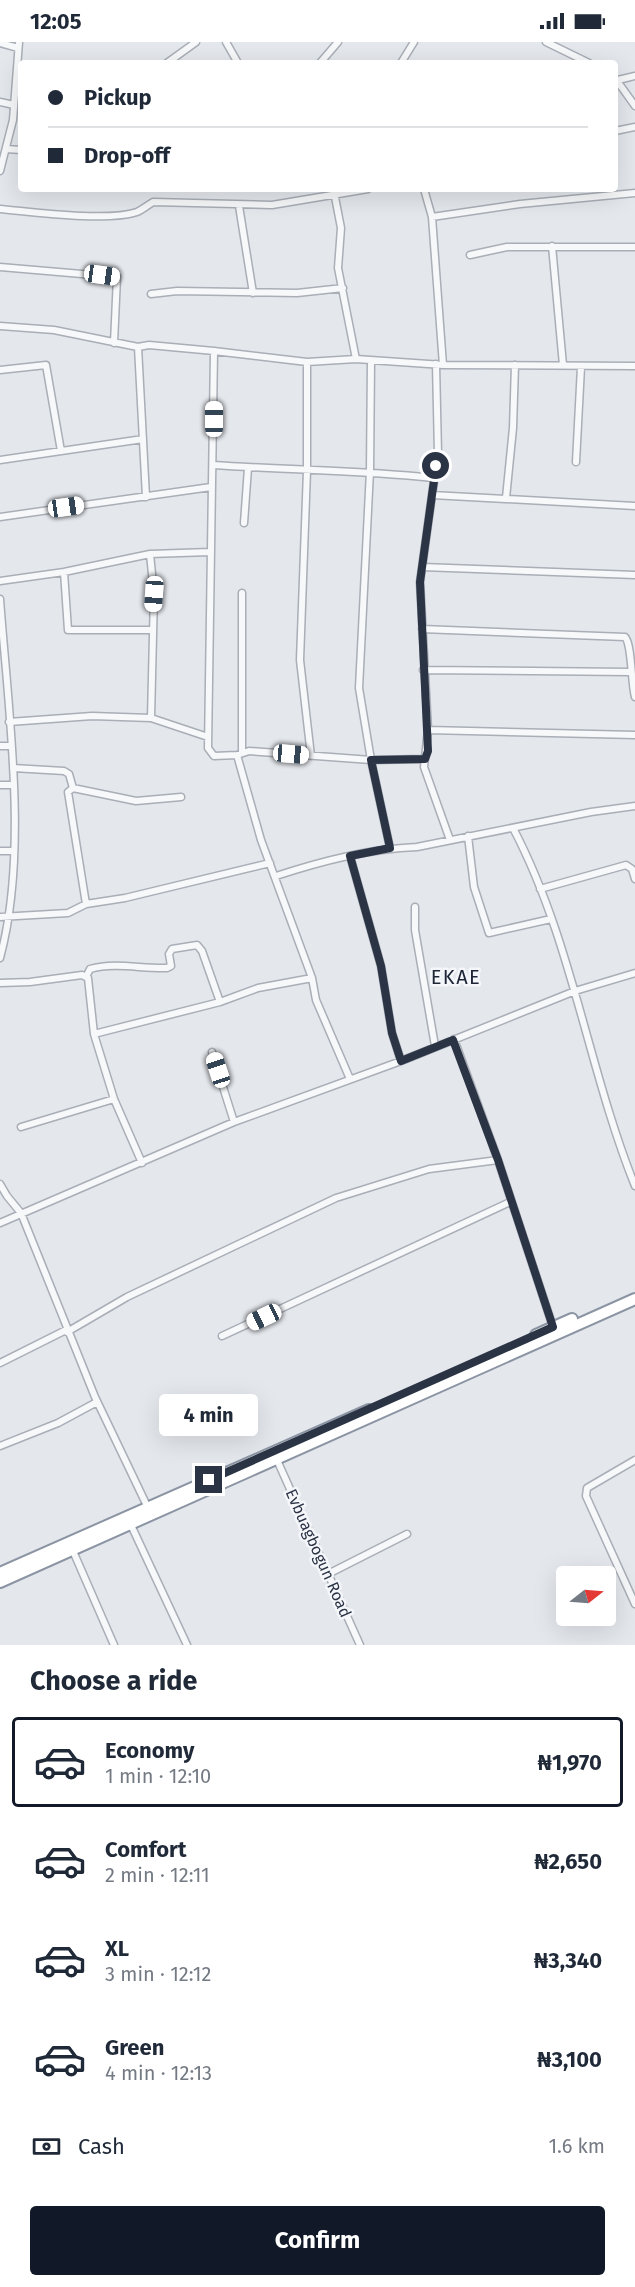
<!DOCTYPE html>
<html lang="en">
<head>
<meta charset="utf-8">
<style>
	:root { --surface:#fff; --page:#f2f2f3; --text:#1f2937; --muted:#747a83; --line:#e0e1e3; --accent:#111827 }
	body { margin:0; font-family:"Fira Sans",sans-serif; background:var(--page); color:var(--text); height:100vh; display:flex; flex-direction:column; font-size:22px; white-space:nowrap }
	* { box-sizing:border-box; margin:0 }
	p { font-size:20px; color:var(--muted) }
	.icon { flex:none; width:33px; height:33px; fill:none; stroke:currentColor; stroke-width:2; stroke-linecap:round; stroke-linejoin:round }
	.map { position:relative; height:1603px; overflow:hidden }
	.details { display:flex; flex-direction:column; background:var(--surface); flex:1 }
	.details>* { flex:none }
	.hud { position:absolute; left:18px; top:18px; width:600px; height:132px; border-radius:6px; box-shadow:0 6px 24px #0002; display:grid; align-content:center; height:132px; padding:0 30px; background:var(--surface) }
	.needle { width:39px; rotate:73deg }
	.tools { position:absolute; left:556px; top:1524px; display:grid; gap:12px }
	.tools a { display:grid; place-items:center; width:60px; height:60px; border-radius:6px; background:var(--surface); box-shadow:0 6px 24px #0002; font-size:30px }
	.end { position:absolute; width:27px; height:27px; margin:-14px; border:8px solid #2b3445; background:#fff; box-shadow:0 0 0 3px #fff }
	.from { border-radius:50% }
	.bubble { position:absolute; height:42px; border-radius:6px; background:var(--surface); box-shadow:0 6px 24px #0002; font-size:20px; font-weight:700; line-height:42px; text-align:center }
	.car { position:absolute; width:18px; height:36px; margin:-18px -9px; border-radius:8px; box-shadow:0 0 4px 2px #0007; background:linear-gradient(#fff 24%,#345 0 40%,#fff 0 76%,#345 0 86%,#fff 0) }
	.hud b { display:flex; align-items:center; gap:21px; height:57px; font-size:22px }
	.hud b+b { border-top:2px solid var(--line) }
	.hud i { width:15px; height:15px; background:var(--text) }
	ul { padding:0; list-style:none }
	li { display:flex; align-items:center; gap:18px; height:90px; margin:0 12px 9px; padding:0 18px; border:3px solid transparent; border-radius:6px }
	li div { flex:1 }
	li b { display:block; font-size:22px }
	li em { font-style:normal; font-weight:700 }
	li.active { border-color:var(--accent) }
	li>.icon { width:54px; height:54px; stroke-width:1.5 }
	h2 { padding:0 30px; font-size:27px; line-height:72px }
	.pay { display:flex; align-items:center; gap:15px; height:66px; padding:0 30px; font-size:22px }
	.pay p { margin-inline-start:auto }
	.primary-button { display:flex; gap:12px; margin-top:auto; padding:12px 30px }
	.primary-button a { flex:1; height:69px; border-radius:6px; background:var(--accent); color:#fff; font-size:24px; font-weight:700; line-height:69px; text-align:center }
	.status { display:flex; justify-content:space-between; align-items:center; height:42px; padding:0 30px; background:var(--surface); direction:ltr }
	.status svg { height:16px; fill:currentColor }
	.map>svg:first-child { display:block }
</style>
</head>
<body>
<div class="status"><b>12:05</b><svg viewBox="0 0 49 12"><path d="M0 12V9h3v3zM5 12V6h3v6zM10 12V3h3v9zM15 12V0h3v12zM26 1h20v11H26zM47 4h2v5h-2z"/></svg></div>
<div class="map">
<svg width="635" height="1603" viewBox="0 0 635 1603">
	<rect width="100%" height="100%" fill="#e4e7ec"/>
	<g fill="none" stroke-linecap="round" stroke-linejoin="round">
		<g stroke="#a9aeb7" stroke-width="9">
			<path id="street" d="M 226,0 L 238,21
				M 546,0 L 589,21
				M 0,1 L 18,6
				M 167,21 L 196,0
				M 320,21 L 338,0
				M 401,21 L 414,0
				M 615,36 L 635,64
				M 618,38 L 635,34
				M 0,60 L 14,63
				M 615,89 L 635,85
				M 6,107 L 21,108
				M 0,129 L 13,78 L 19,0
				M 424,147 L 432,175 L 443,323
				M 335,155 L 341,186 L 338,226 L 356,317
				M 239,164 L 253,251
				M 0,167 C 33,170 107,180 137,170 C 142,168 148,163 153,160 L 272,163 L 368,147
				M 432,175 L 520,162 L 635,151
				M 552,204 L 563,323
				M 470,213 L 507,205 L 635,205
				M 0,225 L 117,235 L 114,301
				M 151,252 L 177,249 L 297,251 L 343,246
				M 0,284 L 54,288 L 138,305 L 149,303 L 214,309 L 208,706 L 214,714 L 237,713 L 261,798 L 312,936 L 316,958 L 350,1037
				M 138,305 L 146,455
				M 214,309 L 307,320 L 356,317 L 443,323 L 635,324
				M 371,319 L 370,429 L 359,646 L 371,718 L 390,806
				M 307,320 L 307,429 L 300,618 L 311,714
				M 0,328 L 46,323 L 61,409
				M 0,418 L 143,397
				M 576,420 L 581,325
				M 213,423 C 287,428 360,428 433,436
				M 432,453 L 438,412 L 436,322
				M 506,456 L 513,386 L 515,323
				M 0,475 L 211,445
				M 244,481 L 248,426
				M 150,512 L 154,552 L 151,676 L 208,695
				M 422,525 L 635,533
				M 64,530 L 68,588 L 151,588
				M 0,539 L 64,530 L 150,512 L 210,510
				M 242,551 L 242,710
				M 0,557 C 8,668 29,809 0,916
				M 422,587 L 625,595 C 632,602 631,641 635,655
				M 423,628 L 630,630
				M 9,680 L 92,674 L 151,676
				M 428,688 L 635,693
				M 0,704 L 10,704
				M 237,713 L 249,709 L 371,718 L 425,717
				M 13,726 L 64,729 L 69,732 L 73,746
				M 0,743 L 13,743
				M 513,786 C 572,898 588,1027 635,1144
				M 468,794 L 474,845 L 489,891 L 551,877
				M 450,798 L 424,725 L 428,688 L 420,540 L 432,453 L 635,464
				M 0,809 L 13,809
				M 350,814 L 381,924 L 392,991 L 401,1019
				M 276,834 C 322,819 368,807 417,805 L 591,770 L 635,764
				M 540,847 L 626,823 L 632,827 L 635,837
				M 86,862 L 68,750 L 73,746 L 136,759 L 181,755
				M 415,865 L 415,888 L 435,1004
				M 0,875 L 68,871 L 86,862 L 125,856 L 270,821
				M 86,935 L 90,927 C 116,920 141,927 167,926 L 171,924 L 169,912 L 172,907 L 197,903 L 202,909 L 220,960
				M 0,941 L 30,940 L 82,933 L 88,936 L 94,992 L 114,1057 L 142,1121
				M 94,992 L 220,960 L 258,946 L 312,936
				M 454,997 L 498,1118 L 553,1285
				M 212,1010 L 234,1080
				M 21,1085 L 114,1057
				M 0,1142 L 7,1154 L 21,1171 L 95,1355 L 149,1468
				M 0,1181 L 234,1080 L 401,1019 L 575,949 L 635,931
				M 67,1290 L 127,1255 L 336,1156 L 429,1127 L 498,1118
				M 222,1294 L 510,1160
				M 0,1321 L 66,1288
				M 0,1404 L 58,1381 L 97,1360
				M 277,1418 L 360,1603
				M 635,1418 L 587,1446 L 586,1454 L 635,1562
				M 131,1483 L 187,1603
				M 73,1509 L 114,1603
				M 328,1532 L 407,1492"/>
		</g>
		<g stroke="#8b94a3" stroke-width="14">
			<path id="highway" d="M 536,1293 L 572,1277
				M 0,1531 L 369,1368
				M 0,1540 L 635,1257"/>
		</g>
		<use href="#street" stroke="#f7f8fa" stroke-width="6"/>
		<use href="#highway" stroke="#fff" stroke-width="10"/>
	</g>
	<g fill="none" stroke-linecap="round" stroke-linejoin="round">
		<path stroke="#2b3445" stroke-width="8" d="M 209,1438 L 553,1285 L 498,1118 L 453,998 L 401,1019 L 392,991 L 381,924 L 350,814 L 390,806 L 371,718 L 425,717 L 428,709 L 420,540 L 436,424"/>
	</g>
	<g text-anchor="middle" stroke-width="5" stroke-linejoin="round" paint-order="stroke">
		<g font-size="16" fill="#2b3445" stroke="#f4f6f9">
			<text transform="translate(319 1511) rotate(66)" y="6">Evbuagbogun Road</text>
		</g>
		<g font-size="20" letter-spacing="1.5" fill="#1d2536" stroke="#f4f6f9">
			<text x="456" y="942">EKAE</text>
		</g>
	</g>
</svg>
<div class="tools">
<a><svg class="needle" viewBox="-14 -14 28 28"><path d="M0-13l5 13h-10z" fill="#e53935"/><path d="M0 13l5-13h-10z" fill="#747a83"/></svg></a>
</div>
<i class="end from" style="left:436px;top:424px"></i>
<i class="end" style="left:209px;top:1438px"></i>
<div class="bubble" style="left:159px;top:1352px;width:99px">4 min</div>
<i class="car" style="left:102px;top:233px;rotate:98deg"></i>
<i class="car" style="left:214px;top:377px;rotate:0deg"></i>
<i class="car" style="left:66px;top:465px;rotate:82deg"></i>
<i class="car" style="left:154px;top:552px;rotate:184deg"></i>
<i class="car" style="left:291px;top:712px;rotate:95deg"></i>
<i class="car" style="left:218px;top:1028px;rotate:342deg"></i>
<i class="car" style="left:264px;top:1275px;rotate:245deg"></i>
<div class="hud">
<b><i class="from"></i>Pickup</b>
<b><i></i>Drop-off</b>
</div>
</div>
<section class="details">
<h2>Choose a ride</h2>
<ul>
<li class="active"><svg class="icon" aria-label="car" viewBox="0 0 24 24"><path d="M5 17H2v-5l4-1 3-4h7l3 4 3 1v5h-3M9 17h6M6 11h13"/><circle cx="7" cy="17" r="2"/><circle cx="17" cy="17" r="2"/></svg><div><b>Economy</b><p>1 min · 12:10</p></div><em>₦1,970</em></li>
<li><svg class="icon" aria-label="car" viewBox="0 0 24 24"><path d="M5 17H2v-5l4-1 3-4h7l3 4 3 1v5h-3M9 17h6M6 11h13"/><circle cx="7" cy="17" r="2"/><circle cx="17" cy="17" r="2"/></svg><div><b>Comfort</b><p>2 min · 12:11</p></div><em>₦2,650</em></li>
<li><svg class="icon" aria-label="car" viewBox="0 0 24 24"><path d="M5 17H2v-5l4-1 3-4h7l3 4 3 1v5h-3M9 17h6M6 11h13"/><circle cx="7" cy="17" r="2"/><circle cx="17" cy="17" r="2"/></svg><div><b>XL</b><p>3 min · 12:12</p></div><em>₦3,340</em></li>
<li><svg class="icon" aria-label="car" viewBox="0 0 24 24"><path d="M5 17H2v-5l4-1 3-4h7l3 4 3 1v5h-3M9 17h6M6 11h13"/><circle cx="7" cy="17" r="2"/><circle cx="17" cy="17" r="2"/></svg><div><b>Green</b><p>4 min · 12:13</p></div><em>₦3,100</em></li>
</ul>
<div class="pay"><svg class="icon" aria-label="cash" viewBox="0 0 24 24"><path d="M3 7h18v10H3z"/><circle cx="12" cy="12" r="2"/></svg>Cash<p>1.6 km</p></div>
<div class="primary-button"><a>Confirm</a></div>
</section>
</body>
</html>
